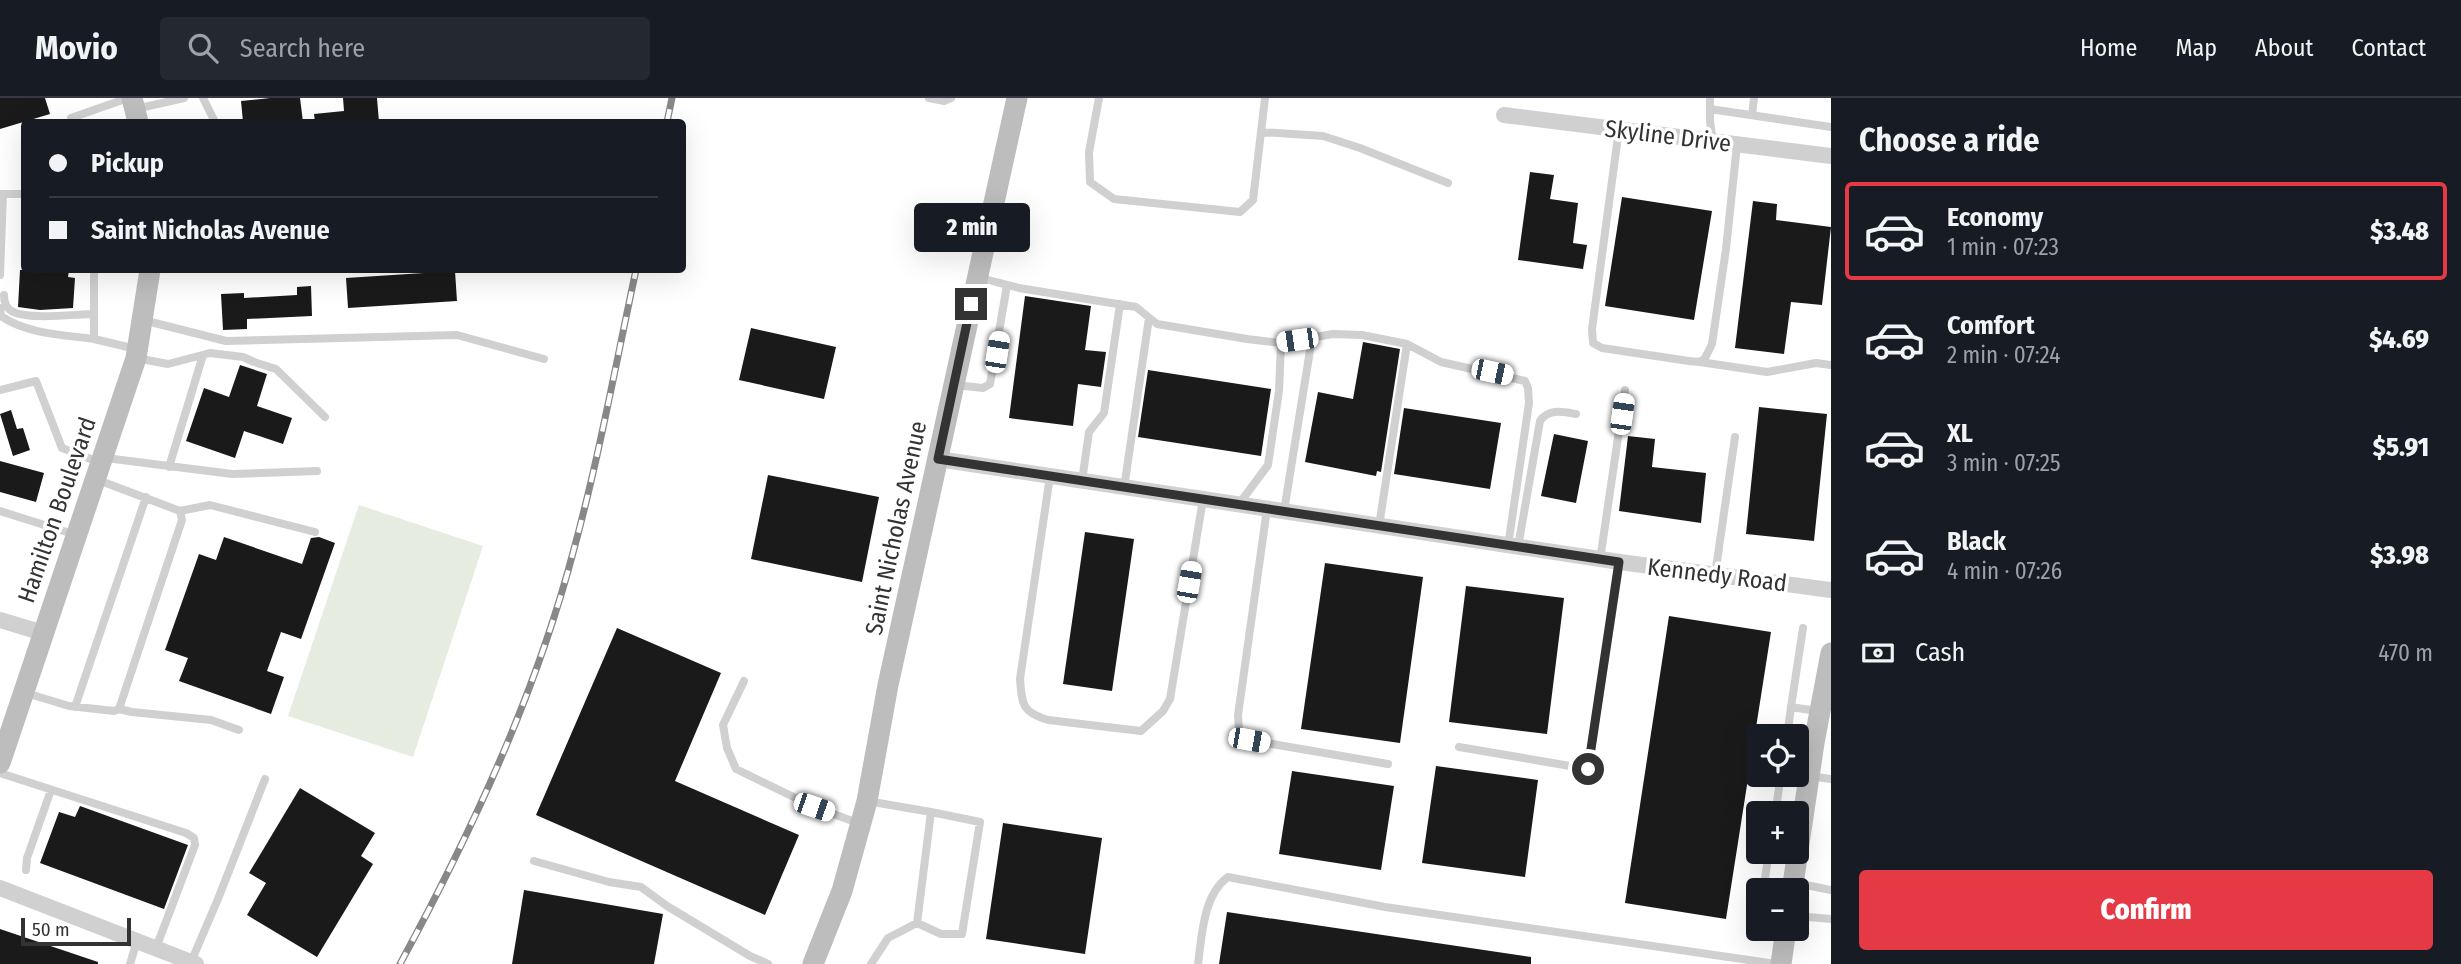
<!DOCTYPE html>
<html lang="en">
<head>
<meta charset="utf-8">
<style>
	:root { --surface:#171b24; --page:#242831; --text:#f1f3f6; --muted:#9ea1a6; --line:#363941; --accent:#e63946 }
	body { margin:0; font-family:"Fira Sans Condensed",sans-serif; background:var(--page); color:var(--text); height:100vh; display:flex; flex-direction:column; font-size:26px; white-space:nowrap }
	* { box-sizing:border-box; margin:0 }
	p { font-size:23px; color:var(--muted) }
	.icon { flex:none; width:38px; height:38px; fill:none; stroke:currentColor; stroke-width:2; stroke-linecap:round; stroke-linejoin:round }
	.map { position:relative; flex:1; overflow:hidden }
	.drawer { display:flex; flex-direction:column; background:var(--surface); width:630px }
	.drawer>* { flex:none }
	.guide { position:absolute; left:21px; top:21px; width:665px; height:154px; border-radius:7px; box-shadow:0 7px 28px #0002; display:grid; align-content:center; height:154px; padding:0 28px; background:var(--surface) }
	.controls { position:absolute; left:1746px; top:626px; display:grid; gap:14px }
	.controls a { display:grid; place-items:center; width:63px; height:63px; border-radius:7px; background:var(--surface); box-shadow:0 7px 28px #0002; font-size:35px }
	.scale { position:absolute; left:21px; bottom:18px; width:110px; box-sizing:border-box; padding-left:7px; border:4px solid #333; border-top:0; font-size:19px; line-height:24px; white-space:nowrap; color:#333; -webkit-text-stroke:5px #fff; paint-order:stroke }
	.end { position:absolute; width:32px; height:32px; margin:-16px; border:9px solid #333; background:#fff; box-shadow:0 0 0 4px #fff }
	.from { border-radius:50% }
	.bubble { position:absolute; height:49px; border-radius:7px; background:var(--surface); box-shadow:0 7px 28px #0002; font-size:23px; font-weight:800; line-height:49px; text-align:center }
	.car { position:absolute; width:21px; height:42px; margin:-21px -10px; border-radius:9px; box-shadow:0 0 5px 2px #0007; background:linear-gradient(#fff 24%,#345 0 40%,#fff 0 76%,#345 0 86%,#fff 0) }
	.guide b { display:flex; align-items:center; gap:24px; height:66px; font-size:26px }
	.guide b+b { border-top:2px solid var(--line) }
	.guide i { width:18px; height:18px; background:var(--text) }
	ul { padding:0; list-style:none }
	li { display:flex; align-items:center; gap:21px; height:98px; margin:0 14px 10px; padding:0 14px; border:4px solid transparent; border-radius:7px }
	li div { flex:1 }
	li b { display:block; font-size:26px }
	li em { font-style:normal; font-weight:800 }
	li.current { border-color:var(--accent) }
	li>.icon { width:63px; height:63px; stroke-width:1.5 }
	h2 { padding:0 28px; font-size:32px; line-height:84px }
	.pay { display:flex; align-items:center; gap:18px; height:77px; padding:0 28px; font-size:26px }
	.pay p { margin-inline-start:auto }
	.button { display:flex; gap:14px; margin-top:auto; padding:14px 28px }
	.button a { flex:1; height:80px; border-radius:7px; background:var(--accent); color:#fff; font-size:28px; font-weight:800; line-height:80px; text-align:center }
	header { display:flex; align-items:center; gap:42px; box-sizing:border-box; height:98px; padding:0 35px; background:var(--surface); border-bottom:2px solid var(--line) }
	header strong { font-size:33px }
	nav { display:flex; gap:38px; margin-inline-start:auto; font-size:24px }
	.search { width:490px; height:63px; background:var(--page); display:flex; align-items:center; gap:18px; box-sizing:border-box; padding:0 24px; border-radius:7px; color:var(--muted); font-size:26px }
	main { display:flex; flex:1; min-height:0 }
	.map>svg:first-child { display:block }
</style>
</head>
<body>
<header>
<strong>Movio</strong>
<div class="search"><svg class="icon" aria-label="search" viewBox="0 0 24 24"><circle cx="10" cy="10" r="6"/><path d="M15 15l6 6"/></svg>Search here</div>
<nav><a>Home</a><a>Map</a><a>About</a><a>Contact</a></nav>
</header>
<main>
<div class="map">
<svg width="1831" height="866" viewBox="0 0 1831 866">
	<rect width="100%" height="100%" fill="#fff"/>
	<path fill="#e6ecdf" d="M 359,407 L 483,448 L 413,659 L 288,618 Z"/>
	<path fill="#1a1a1a" d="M 0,0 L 45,0 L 50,16 L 0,31 Z
		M 270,0 L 300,0 L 303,24 L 243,24 L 241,3 Z
		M 343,0 L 377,0 L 379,24 L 315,24 L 314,16 L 344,13 Z
		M 1530,74 L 1554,77 L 1550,101 L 1578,105 L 1573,145 L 1587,147 L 1583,171 L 1518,162 Z
		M 1622,99 L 1712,113 L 1694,222 L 1605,208 Z
		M 1753,103 L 1777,106 L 1776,122 L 1831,129 L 1822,207 L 1791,204 L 1784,256 L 1735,250 Z
		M 20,172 L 69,172 L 68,179 L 75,180 L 73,210 L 40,212 L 18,209 Z
		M 455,173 L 457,203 L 348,210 L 346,180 Z
		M 311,188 L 312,218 L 247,221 L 247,231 L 223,232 L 221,196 L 244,195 L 244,200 L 297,197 L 297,189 Z
		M 1025,198 L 1091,208 L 1085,252 L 1106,254 L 1101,289 L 1078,286 L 1073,328 L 1009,320 Z
		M 751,230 L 836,249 L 824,301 L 739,282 Z
		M 1363,244 L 1400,251 L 1381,374 L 1377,373 L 1376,378 L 1305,364 L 1318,294 L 1353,301 Z
		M 240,267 L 267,276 L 257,308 L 292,320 L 283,346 L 244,333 L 235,360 L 186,343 L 204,290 L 229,299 Z
		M 1148,272 L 1271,291 L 1261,358 L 1138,339 Z
		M 1759,309 L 1827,316 L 1814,443 L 1746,436 Z
		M 1404,310 L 1501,325 L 1490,391 L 1394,376 Z
		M 11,312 L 17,331 L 23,330 L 30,352 L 13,358 L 0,316 Z
		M 1554,336 L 1588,343 L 1576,405 L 1541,398 Z
		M 1628,338 L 1655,341 L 1652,369 L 1706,375 L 1701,425 L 1619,413 Z
		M 0,363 L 44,375 L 36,404 L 0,394 Z
		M 768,377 L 879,399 L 862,484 L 751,461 Z
		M 1085,434 L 1134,441 L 1112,593 L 1063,586 Z
		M 224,439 L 302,466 L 311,440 L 319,439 L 335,445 L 301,541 L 281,534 L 267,573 L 284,579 L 271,616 L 179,583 L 188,560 L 165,552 L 199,456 L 216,462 Z
		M 1325,465 L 1423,479 L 1400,645 L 1301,631 Z
		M 1466,488 L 1564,500 L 1547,636 L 1449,624 Z
		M 1669,518 L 1771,534 L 1726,821 L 1625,805 Z
		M 617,530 L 721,575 L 675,683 L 799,737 L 765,817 L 536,717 Z
		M 1436,668 L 1538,682 L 1525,779 L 1422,765 Z
		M 1292,673 L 1394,688 L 1381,772 L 1279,756 Z
		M 300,690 L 375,735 L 361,758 L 373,766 L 317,859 L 247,817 L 266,785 L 249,775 Z
		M 80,708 L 188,747 L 164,811 L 40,765 L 59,714 L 75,719 Z
		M 1003,725 L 1102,740 L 1085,856 L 986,841 Z
		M 524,792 L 663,816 L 654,866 L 512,866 Z
		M 1227,814 L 1531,859 L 1531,866 L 1219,866 Z
		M 0,831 L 98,864 L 98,866 L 0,866 Z"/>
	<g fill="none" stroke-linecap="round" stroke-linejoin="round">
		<path stroke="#d0d0d0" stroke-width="8" d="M 203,0 L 215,24
			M 929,0 L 944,3 L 951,0
			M 1099,0 L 1089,54 L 1090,84 L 1114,101 L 1240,114 L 1253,102 L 1265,0
			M 1710,0 L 1710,23 L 1713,44
			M 135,11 L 184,0
			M 1710,11 L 1831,29
			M 1752,17 L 1754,0
			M 73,24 L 71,20 L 128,0
			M 1619,31 L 1592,231 L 1593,245 L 1602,250 L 1689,263 L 1700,264 L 1705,260 L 1712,246 L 1726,151 L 1737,47
			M 1261,34 L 1323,38 L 1360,50 L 1448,85
			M 0,96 L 24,96
			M 94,172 L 94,241 L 136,251
			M 0,177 L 3,96
			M 980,180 L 1019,190 L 1136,209 L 1157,226 L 1247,241 L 1281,245 L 1333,236 L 1362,237 L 1407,246 L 1441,264 L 1525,283 L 1528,290 L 1529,305 L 1508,448
			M 4,197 C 4,203 5,208 10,212 C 25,223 75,216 94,216
			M 0,210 L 1,218 C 27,236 64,237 94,241
			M 143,222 L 226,243 L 457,237 L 544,261
			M 136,260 L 168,266 L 210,255 L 243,259 L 254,264 L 276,271 L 325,319
			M 1700,264 L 1767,274 L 1816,265 L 1831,267
			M 955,287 L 983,290 L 990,286 L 1007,187
			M 0,292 L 36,283 L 62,350 L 101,365
			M 106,360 L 232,376 L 317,373
			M 169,369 L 203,257
			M 1050,378 L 1020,581 C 1022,607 1022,614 1048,622 L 1141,633 L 1163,613 L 1170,601 L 1203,401
			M 98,382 L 180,413 L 210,407 L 315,434
			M 1082,383 L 1089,334 L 1104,315 L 1120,206
			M 1124,390 L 1149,220
			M 1239,406 L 1268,367 L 1279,293 L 1281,245
			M 1267,411 L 1238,617 L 1239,632 L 1249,642 L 1388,666
			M 0,413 L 76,437
			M 1284,413 L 1312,240
			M 1379,428 L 1407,246
			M 1518,449 L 1540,323 C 1549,310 1563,314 1576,316
			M 1600,462 L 1625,292
			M 1715,477 L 1735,339
			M 744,583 L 723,627 L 727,650 L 736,671 L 814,709 L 858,725
			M 26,595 L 69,608 L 114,613 L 119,611 L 182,422 L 180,413
			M 75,609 L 146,399
			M 1791,609 L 1803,530
			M 119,611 L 132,614 L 211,622 L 239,632
			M 1787,639 L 1791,609 L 1817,613
			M 1459,649 L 1588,671 L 1620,464
			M 0,675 L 186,735 L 194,740 L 195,747 L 156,850
			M 1809,678 L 1831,681
			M 867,703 L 931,714 L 917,825 L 888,840 L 871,866
			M 1775,716 L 1781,677
			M 534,763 L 609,784 L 641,789 L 667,808 L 750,858 L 768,866
			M 26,772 L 27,760 L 51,692
			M 1796,785 L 1831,792
			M 1763,793 L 1769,754
			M 1797,818 L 1831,821
			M 917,825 L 941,836 L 962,836 L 980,724 L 931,714
			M 1758,825 L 1759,819
			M 191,864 L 218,801 L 265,681
			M 130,866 L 137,843
			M 1198,866 C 1202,837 1203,797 1228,779 L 1385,809 L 1776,866"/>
		<path stroke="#d0d0d0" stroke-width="16" d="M 1504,17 L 1831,58
			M 938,361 L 1620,464 L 1831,492
			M 0,522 L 43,535
			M 0,790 L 196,866"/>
		<path stroke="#bdbdbd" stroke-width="21" d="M 132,0 L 138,24
			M 0,665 L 136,260 L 150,172
			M 1792,793 L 1814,645 L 1831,555
			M 813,866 L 842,793 L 867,703 L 888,587 L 1017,0
			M 1781,866 L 1786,831"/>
		<g stroke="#888" stroke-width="7">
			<path id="rail" d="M 667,24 L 672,0
				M 400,866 C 471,735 536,596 574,451 C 599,359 616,265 636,172"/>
		</g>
		<use href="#rail" stroke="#fff" stroke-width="4.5" stroke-dasharray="13" stroke-linecap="butt"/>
	</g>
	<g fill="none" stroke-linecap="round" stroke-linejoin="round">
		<path stroke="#333" stroke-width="9" d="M 971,206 L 938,361 L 1619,464 L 1588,671"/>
	</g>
	<g text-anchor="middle" stroke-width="7" stroke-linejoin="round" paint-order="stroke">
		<g font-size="24" fill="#333" stroke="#fff">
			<text transform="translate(1668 38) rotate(7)" y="8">Skyline Drive</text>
			<text transform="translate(57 412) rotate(-71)" y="8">Hamilton Boulevard</text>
			<text transform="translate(896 430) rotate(-78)" y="8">Saint Nicholas Avenue</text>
			<text transform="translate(1717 477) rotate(7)" y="8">Kennedy Road</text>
		</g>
	</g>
</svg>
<div class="controls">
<a><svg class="icon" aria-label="locate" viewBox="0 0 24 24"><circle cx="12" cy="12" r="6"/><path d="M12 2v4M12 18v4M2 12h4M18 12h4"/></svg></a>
<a>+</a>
<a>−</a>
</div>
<div class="scale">50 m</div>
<i class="end from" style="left:1588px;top:671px"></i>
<i class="end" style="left:971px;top:206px"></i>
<div class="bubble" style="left:914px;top:105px;width:116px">2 min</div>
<i class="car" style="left:1297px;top:242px;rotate:262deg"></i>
<i class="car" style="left:997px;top:254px;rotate:9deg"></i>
<i class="car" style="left:1492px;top:274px;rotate:102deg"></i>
<i class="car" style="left:1622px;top:316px;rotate:8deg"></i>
<i class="car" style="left:1189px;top:484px;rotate:10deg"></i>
<i class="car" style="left:1249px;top:642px;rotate:100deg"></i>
<i class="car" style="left:814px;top:709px;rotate:109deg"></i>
<div class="guide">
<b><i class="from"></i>Pickup</b>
<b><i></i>Saint Nicholas Avenue</b>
</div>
</div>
<section class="drawer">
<h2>Choose a ride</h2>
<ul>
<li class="current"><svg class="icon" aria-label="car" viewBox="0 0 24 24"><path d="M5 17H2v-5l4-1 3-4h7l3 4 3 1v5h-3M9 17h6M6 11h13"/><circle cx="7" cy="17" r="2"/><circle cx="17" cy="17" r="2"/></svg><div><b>Economy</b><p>1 min · 07:23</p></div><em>$3.48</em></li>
<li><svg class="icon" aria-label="car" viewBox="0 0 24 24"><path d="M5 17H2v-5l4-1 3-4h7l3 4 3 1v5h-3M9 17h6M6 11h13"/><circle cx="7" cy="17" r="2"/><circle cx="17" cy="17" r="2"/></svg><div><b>Comfort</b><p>2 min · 07:24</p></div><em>$4.69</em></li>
<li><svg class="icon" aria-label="car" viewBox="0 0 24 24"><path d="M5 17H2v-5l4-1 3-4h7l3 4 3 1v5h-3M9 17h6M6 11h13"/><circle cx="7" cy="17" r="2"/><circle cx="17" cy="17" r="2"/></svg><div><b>XL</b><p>3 min · 07:25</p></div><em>$5.91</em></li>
<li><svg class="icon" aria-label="car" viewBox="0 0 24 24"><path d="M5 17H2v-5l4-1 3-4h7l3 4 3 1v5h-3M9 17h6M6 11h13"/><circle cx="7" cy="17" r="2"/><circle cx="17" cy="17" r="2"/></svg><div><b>Black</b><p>4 min · 07:26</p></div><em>$3.98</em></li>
</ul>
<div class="pay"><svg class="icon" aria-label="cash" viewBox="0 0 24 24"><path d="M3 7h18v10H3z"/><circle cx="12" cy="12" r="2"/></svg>Cash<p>470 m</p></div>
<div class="button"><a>Confirm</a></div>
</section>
</main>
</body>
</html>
